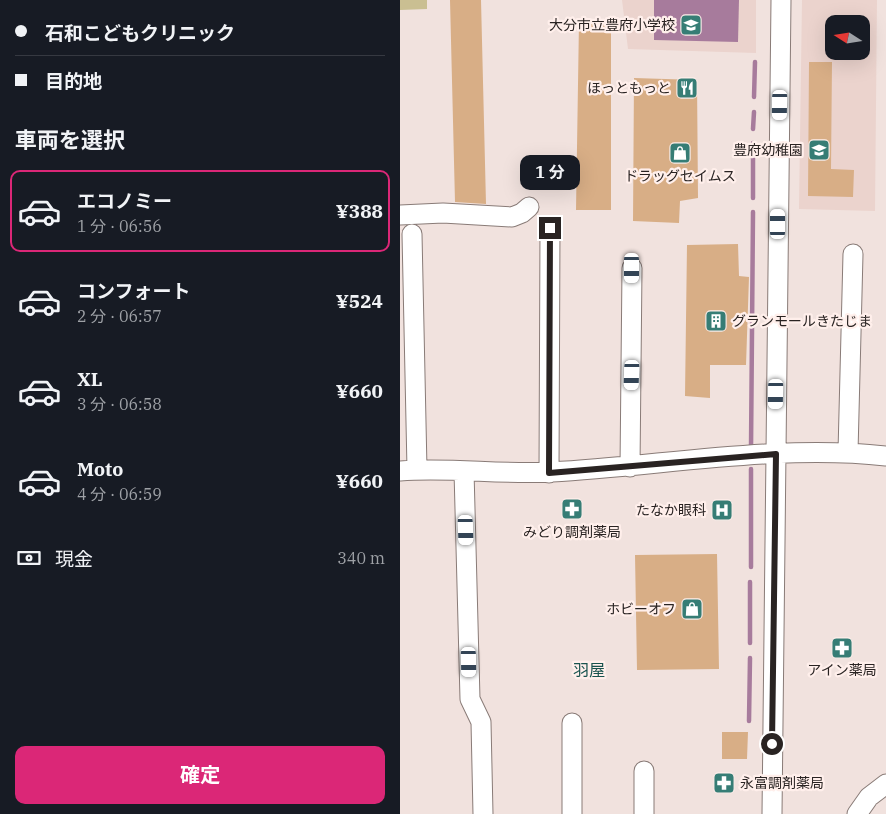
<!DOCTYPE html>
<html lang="ja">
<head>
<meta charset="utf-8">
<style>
	:root { --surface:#171b24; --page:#242831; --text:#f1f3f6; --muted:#9ea1a6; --line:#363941; --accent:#db2777 }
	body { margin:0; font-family:"IBM Plex Serif","Noto Sans JP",serif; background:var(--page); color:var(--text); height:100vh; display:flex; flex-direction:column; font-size:19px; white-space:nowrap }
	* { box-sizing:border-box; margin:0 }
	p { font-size:16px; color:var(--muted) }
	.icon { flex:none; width:28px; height:28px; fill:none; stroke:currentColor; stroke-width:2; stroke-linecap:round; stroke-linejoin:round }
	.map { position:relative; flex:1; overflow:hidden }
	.details { display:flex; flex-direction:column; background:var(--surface); width:400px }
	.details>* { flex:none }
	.top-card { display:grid; align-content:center; height:110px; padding:0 15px; background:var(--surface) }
	.needle { width:32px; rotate:282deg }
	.tools { position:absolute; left:425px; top:15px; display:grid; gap:10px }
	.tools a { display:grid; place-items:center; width:45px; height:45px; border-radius:10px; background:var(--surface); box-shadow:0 5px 20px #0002; font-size:25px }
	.end { position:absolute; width:22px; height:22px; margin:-11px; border:6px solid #292322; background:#fff; box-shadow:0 0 0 2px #fff }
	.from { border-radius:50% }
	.bubble { position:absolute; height:35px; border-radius:10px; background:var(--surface); box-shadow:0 5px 20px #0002; font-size:16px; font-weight:700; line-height:35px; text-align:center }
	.car { position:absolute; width:15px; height:30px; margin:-15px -8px; border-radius:6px; box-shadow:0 0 4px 1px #0007; background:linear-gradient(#fff 24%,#345 0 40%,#fff 0 76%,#345 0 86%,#fff 0) }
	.top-card b { display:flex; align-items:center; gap:18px; height:48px; font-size:19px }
	.top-card b+b { border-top:1px solid var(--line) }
	.top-card i { width:12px; height:12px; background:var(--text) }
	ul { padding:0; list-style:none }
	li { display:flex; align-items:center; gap:15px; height:82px; margin:0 10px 8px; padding:0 5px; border:2px solid transparent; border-radius:10px }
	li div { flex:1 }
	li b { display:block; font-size:19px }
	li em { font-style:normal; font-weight:700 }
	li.active { border-color:var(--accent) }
	li>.icon { width:45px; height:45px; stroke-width:1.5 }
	h2 { padding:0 15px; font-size:22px; line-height:60px }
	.pay { display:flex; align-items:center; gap:12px; height:55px; padding:0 15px; font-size:19px }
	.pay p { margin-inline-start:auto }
	.action { display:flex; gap:10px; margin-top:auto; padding:10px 15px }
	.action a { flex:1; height:58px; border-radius:10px; background:var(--accent); color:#fff; font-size:20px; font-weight:700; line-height:58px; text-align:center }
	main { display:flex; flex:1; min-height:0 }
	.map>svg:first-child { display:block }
</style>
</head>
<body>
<main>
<section class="details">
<div class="top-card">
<b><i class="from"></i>石和こどもクリニック</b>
<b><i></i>目的地</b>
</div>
<h2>車両を選択</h2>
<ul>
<li class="active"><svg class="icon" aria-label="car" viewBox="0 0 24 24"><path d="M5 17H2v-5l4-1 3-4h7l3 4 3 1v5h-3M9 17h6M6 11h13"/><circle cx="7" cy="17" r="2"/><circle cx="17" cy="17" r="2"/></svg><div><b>エコノミー</b><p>1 分 · 06:56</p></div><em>¥388</em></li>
<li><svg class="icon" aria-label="car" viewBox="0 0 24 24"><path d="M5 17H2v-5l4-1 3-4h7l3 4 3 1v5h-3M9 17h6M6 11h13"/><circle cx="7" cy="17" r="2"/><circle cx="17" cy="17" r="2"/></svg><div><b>コンフォート</b><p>2 分 · 06:57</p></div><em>¥524</em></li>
<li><svg class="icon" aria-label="car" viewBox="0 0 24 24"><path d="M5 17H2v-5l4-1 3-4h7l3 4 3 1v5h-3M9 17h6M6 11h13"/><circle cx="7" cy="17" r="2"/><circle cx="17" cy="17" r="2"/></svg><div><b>XL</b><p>3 分 · 06:58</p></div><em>¥660</em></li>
<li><svg class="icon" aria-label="car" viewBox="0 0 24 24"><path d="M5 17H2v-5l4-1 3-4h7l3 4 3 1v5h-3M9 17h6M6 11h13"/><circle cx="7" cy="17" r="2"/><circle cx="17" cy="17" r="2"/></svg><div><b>Moto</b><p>4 分 · 06:59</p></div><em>¥660</em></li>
</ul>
<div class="pay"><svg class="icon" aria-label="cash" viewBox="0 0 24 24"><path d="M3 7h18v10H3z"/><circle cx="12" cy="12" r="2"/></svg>現金<p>340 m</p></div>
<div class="action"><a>確定</a></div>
</section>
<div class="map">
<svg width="486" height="814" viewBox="0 0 486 814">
	<rect width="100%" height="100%" fill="#f1e2de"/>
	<path fill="#ebd3cd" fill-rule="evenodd" d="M 222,0 L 356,0 L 356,53 L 228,49 Z
		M 402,0 L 477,0 L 475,211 L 399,209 ZM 434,24 L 461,24 L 461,51 L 434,51 Z"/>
	<path fill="#cabf92" d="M 0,0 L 27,0 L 27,9 L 0,10 Z"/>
	<path fill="#a77b9c" d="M 254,0 L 339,0 L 338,42 L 254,40 Z"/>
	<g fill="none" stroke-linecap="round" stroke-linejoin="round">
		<path stroke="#a77b9c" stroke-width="4.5" d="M 354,97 L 355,62
			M 353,129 L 354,112
			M 353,198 L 353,143
			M 351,450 L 353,212
			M 351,567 L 351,469
			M 350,643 L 350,582
			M 349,721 L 350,658"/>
	</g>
	<path fill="#d8ae86" d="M 50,0 L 81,0 L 86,204 L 55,202 Z
		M 179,21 L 211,21 L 211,210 L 176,210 Z
		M 409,62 L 432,62 L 431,169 L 454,170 L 453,197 L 408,196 Z
		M 234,78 L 297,80 L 298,198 L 280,201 L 279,223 L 233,221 Z
		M 338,244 L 339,276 L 349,277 L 346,365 L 310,365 L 310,398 L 285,396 L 287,245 Z
		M 317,554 L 319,669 L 237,670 L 235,555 Z
		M 322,732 L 348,732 L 347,759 L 322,759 Z"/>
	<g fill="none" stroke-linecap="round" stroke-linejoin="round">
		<g stroke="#897b77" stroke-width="21">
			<path id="minor" d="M 0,215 L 43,213 L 112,217 L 122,213 L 129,207
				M 12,234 L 17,469
				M 448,452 L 453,254
				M 230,467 L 232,268
				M 0,471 C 50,467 102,475 152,472 C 262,466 377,444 486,456
				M 64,471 L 70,699 L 81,722 L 83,814
				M 149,473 L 150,228
				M 172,723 L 172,814
				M 244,771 L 244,814
				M 372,814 L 381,0
				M 457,814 L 469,797 L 486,784"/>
		</g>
		<use href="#minor" stroke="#fff" stroke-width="19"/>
	</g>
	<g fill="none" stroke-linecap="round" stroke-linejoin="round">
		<path stroke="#292322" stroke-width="6" d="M 150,228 L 149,473 L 376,454 L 372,744"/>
	</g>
	<defs>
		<g id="school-square" transform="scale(1.125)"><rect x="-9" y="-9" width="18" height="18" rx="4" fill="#367d75" stroke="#ffefeb"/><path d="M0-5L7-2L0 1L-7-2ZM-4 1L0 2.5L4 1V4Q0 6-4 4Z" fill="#fff"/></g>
		<g id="restaurant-square" transform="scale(1.125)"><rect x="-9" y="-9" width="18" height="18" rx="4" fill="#367d75" stroke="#ffefeb"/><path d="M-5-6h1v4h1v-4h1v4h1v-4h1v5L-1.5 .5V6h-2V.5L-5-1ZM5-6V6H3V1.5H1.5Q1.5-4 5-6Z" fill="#fff"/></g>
		<g id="shop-square" transform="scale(1.125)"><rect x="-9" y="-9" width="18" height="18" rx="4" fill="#367d75" stroke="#ffefeb"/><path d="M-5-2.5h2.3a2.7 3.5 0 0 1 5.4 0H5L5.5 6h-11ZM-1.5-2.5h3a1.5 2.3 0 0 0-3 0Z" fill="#fff"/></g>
		<g id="building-square" transform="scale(1.125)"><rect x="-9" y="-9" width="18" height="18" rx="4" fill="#367d75" stroke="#ffefeb"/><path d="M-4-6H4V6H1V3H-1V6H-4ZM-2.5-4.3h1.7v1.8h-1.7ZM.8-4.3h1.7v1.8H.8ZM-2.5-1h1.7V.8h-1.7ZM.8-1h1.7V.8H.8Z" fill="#fff"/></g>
		<g id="pharmacy-square" transform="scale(1.125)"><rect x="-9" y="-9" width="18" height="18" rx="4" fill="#367d75" stroke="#ffefeb"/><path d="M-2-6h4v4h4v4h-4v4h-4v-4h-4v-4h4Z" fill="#fff"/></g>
		<g id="hospital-square" transform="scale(1.125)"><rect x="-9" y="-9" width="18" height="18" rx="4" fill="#367d75" stroke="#ffefeb"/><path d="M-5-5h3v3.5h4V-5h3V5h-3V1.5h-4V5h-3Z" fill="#fff"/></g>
	</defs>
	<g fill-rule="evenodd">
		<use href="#school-square" x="291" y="25"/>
		<use href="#restaurant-square" x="287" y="88"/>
		<use href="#school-square" x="419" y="150"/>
		<use href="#shop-square" x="280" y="153"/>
		<use href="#building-square" x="316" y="321"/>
		<use href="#pharmacy-square" x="172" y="509"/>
		<use href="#hospital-square" x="322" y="510"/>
		<use href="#shop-square" x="292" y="609"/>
		<use href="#pharmacy-square" x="442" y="648"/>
		<use href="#pharmacy-square" x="324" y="783"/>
	</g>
	<g text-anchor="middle" stroke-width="4.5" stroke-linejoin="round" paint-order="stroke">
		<g font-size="14" fill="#292322" stroke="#ffefeb" text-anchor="end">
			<text x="275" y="30">大分市立豊府小学校</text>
			<text x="271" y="93">ほっともっと</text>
			<text x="403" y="155">豊府幼稚園</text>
			<text x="280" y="181" text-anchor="middle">ドラッグセイムス</text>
			<text x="332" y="326" text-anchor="start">グランモールきたじま</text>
			<text x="306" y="515">たなか眼科</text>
			<text x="172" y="537" text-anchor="middle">みどり調剤薬局</text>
			<text x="276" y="614">ホビーオフ</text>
			<text x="442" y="675" text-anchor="middle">アイン薬局</text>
			<text x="340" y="788" text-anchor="start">永富調剤薬局</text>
		</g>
		<g font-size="16" fill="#19534e" stroke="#ffefeb">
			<text x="189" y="676">羽屋</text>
		</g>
	</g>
</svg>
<div class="tools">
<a><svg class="needle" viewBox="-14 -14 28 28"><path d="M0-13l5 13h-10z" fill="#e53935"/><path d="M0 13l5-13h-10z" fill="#9ea1a6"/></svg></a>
</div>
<i class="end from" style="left:372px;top:744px"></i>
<i class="end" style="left:150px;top:228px"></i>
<div class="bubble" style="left:120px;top:155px;width:60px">1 分</div>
<i class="car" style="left:380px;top:105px;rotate:181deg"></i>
<i class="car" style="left:378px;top:224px;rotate:0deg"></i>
<i class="car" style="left:232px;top:268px;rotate:180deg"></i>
<i class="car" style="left:232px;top:375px;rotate:182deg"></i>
<i class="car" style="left:376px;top:394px;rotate:181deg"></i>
<i class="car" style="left:66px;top:530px;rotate:178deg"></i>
<i class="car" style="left:69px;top:662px;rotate:179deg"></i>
</div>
</main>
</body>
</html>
